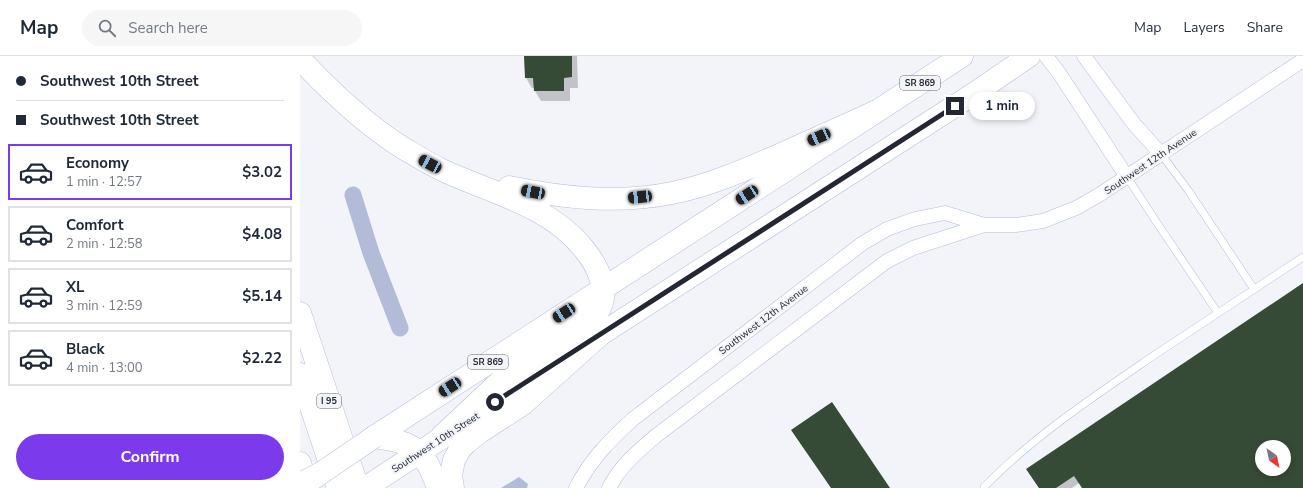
<!DOCTYPE html>
<html lang="en">
<head>
<meta charset="utf-8">
<style>
	:root { --surface:#fff; --page:#f6f6f7; --text:#1f2937; --muted:#747a83; --line:#e0e1e3; --accent:#7c3aed }
	body { margin:0; font-family:"Nunito Sans",sans-serif; background:var(--page); color:var(--text); height:100vh; display:flex; flex-direction:column; font-size:15px; white-space:nowrap }
	* { box-sizing:border-box; margin:0 }
	p { font-size:13px; color:var(--muted) }
	.icon { flex:none; width:22px; height:22px; fill:none; stroke:currentColor; stroke-width:2; stroke-linecap:round; stroke-linejoin:round }
	.map { position:relative; flex:1; overflow:hidden }
	.side { display:flex; flex-direction:column; background:var(--surface); width:300px }
	.side>* { flex:none }
	.top-card { display:grid; align-content:center; height:88px; padding:0 16px; background:var(--surface) }
	.needle { width:26px; rotate:147deg }
	.buttons { position:absolute; left:955px; top:384px; display:grid; gap:8px }
	.buttons a { display:grid; place-items:center; width:36px; height:36px; border-radius:50%; background:var(--surface); box-shadow:0 2px 6px #0003; font-size:20px }
	.end { position:absolute; width:18px; height:18px; margin:-9px; border:5px solid #232733; background:#fff; box-shadow:0 0 0 2px #fff }
	.from { border-radius:50% }
	.bubble { position:absolute; height:28px; border-radius:14px; background:var(--surface); box-shadow:0 2px 6px #0003; font-size:13px; font-weight:700; line-height:28px; text-align:center }
	.car { position:absolute; width:12px; height:24px; margin:-12px -6px; border-radius:5px; box-shadow:0 0 3px 1px #0007; background:linear-gradient(#222 24%,#8ab4d8 0 40%,#222 0 76%,#8ab4d8 0 86%,#222 0) }
	.top-card b { display:flex; align-items:center; gap:14px; height:38px; font-size:15px }
	.top-card b+b { border-top:1px solid var(--line) }
	.top-card i { width:10px; height:10px; background:var(--text) }
	ul { padding:0; list-style:none }
	li { display:flex; align-items:center; gap:12px; height:56px; margin:0 8px 6px; padding:0 8px; border:2px solid var(--line); border-radius:0px }
	li div { flex:1 }
	li b { display:block; font-size:15px }
	li em { font-style:normal; font-weight:700 }
	li.current { border-color:var(--accent) }
	li>.icon { width:36px; height:36px; stroke-width:1.5 }
	.button { display:flex; gap:8px; margin-top:auto; padding:8px 16px }
	.button a { flex:1; height:46px; border-radius:24px; background:var(--accent); color:#fff; font-size:16px; font-weight:700; line-height:46px; text-align:center }
	header { display:flex; align-items:center; gap:24px; box-sizing:border-box; height:56px; padding:0 20px; background:var(--surface); border-bottom:1px solid var(--line) }
	header strong { font-size:19px }
	nav { display:flex; gap:22px; margin-inline-start:auto; font-size:14px }
	.search { width:280px; height:36px; background:var(--page); display:flex; align-items:center; gap:10px; box-sizing:border-box; padding:0 14px; border-radius:22px; color:var(--muted); font-size:15px }
	main { display:flex; flex:1; min-height:0 }
	.map>svg:first-child { display:block }
</style>
</head>
<body>
<header>
<strong>Map</strong>
<div class="search"><svg class="icon" aria-label="search" viewBox="0 0 24 24"><circle cx="10" cy="10" r="6"/><path d="M15 15l6 6"/></svg>Search here</div>
<nav><a>Map</a><a>Layers</a><a>Share</a></nav>
</header>
<main>
<section class="side">
<div class="top-card">
<b><i class="from"></i>Southwest 10th Street</b>
<b><i></i>Southwest 10th Street</b>
</div>
<ul>
<li class="current"><svg class="icon" aria-label="car" viewBox="0 0 24 24"><path d="M5 17H2v-5l4-1 3-4h7l3 4 3 1v5h-3M9 17h6M6 11h13"/><circle cx="7" cy="17" r="2"/><circle cx="17" cy="17" r="2"/></svg><div><b>Economy</b><p>1 min · 12:57</p></div><em>$3.02</em></li>
<li><svg class="icon" aria-label="car" viewBox="0 0 24 24"><path d="M5 17H2v-5l4-1 3-4h7l3 4 3 1v5h-3M9 17h6M6 11h13"/><circle cx="7" cy="17" r="2"/><circle cx="17" cy="17" r="2"/></svg><div><b>Comfort</b><p>2 min · 12:58</p></div><em>$4.08</em></li>
<li><svg class="icon" aria-label="car" viewBox="0 0 24 24"><path d="M5 17H2v-5l4-1 3-4h7l3 4 3 1v5h-3M9 17h6M6 11h13"/><circle cx="7" cy="17" r="2"/><circle cx="17" cy="17" r="2"/></svg><div><b>XL</b><p>3 min · 12:59</p></div><em>$5.14</em></li>
<li><svg class="icon" aria-label="car" viewBox="0 0 24 24"><path d="M5 17H2v-5l4-1 3-4h7l3 4 3 1v5h-3M9 17h6M6 11h13"/><circle cx="7" cy="17" r="2"/><circle cx="17" cy="17" r="2"/></svg><div><b>Black</b><p>4 min · 13:00</p></div><em>$2.22</em></li>
</ul>
<div class="button"><a>Confirm</a></div>
</section>
<div class="map">
<svg width="1003" height="432" viewBox="0 0 1003 432">
	<rect width="100%" height="100%" fill="#f2f4fa"/>
	<path fill="#b2bcd9" d="M 219,421 L 228,428 L 227,432 L 201,432 Z"/>
	<path fill="#0003" fill-rule="evenodd" d="M 225,0 L 277,0 L 278,32 L 270,32 L 270,45 L 241,45 L 235,35 L 235,32 L 232,32 L 226,22 Z
		M 1003,228 L 1003,432 L 783,432 L 779,427 L 772,432 L 739,432 L 732,422 ZM 962,391 L 984,391 L 984,413 L 962,413 Z"/>
	<g fill="none" stroke-linecap="round" stroke-linejoin="round">
		<path stroke="#b2bcd9" stroke-width="17" d="M 53,139 L 71,197 L 100,272"/>
	</g>
	<path fill="#364b35" fill-rule="evenodd" d="M 224,0 L 272,0 L 272,21 L 264,22 L 264,35 L 234,35 L 233,22 L 225,22 Z
		M 1003,227 L 1003,432 L 782,432 L 774,420 L 756,432 L 739,432 L 726,413 ZM 962,391 L 984,391 L 984,413 L 962,413 Z
		M 532,346 L 590,432 L 531,432 L 491,374 Z"/>
	<g fill="none" stroke-linecap="round" stroke-linejoin="round">
		<g stroke="#b3bedc" stroke-width="8">
			<path id="lane" d="M 861,98 L 888,134 L 954,233
				M 827,121 L 857,167 L 918,257
				M 684,432 L 684,431 C 735,379 796,339 856,298 C 905,266 954,233 1003,201"/>
		</g>
		<g stroke="#b3bedc" stroke-width="15">
			<path id="street" d="M 746,0 L 759,17 L 827,121
				M 784,0 L 834,68 L 861,98
				M 276,432 C 290,404 311,383 333,363 L 563,187 L 587,173 L 615,163 L 645,157 L 684,169 L 716,169 L 743,165 L 776,152 L 799,139 L 1003,4
				M 309,432 C 320,410 338,395 357,379 L 587,205 L 613,192 L 684,169"/>
		</g>
		<g stroke="#b3bedc" stroke-width="23">
			<path id="primary" d="M 74,381 L 662,0
				M 65,432 L 301,278 L 675,37 L 729,0"/>
		</g>
		<g stroke="#b3bedc" stroke-width="23">
			<path id="highway" d="M 0,3 C 31,36 65,68 103,92 C 115,99 128,107 140,113 C 190,137 248,148 284,193 C 292,203 298,212 301,224 C 305,239 304,249 294,261 L 207,319 L 142,380
				M 209,131 C 263,142 318,148 372,137 C 412,129 449,112 486,96 C 516,82 547,69 577,55
				M 0,257 L 58,432
				M 0,318 L 38,432
				M 74,381 C 115,386 124,393 138,432
				M 0,407 L 8,432
				M 153,432 L 151,419 L 154,404 L 160,393 L 166,387 L 180,376 L 223,348 L 301,278"/>
		</g>
		<use href="#lane" stroke="#fff" stroke-width="7"/>
		<use href="#street" stroke="#fff" stroke-width="14"/>
		<use href="#primary" stroke="#fff" stroke-width="22"/>
		<use href="#highway" stroke="#fff" stroke-width="22"/>
		<g stroke="#b3bedc" stroke-width="23" stroke-linecap="butt">
			<path id="primary-bridge" d="M 2,430 L 74,381"/>
		</g>
		<g stroke="#b3bedc" stroke-width="23" stroke-linecap="butt">
			<path id="highway-bridge" d="M 0,428 L 17,419"/>
		</g>
		<use href="#primary-bridge" stroke="#fff" stroke-width="22"/>
		<use href="#highway-bridge" stroke="#fff" stroke-width="22"/>
	</g>
	<g fill="none" stroke-linecap="round" stroke-linejoin="round">
		<path stroke="#232733" stroke-width="5" d="M 195,346 L 655,50"/>
	</g>
	<g text-anchor="middle" stroke-width="4" stroke-linejoin="round" paint-order="stroke">
		<g fill="#f2f4fa" stroke="#61646f" stroke-width="1">
			<rect x="600" y="20" width="40" height="14" rx="3"/>
			<rect x="168" y="299" width="40" height="14" rx="3"/>
			<rect x="17" y="338" width="24" height="14" rx="3"/>
		</g>
		<g font-size="9" font-weight="bold" fill="#232733">
			<text x="620" y="30">SR 869</text>
			<text x="188" y="309">SR 869</text>
			<text x="29" y="348">I 95</text>
		</g>
		<g font-size="10" fill="#232733" stroke="#f2f4fa">
			<text transform="translate(850 105) rotate(-34)" y="4">Southwest 12th Avenue</text>
			<text transform="translate(463 263) rotate(-37)" y="4">Southwest 12th Avenue</text>
			<text transform="translate(135 386) rotate(-33)" y="4">Southwest 10th Street</text>
		</g>
	</g>
</svg>
<div class="buttons">
<a><svg class="needle" viewBox="-14 -14 28 28"><path d="M0-13l5 13h-10z" fill="#e53935"/><path d="M0 13l5-13h-10z" fill="#747a83"/></svg></a>
</div>
<i class="end from" style="left:195px;top:346px"></i>
<i class="end" style="left:655px;top:50px"></i>
<div class="bubble" style="left:669px;top:36px;width:66px">1 min</div>
<i class="car" style="left:519px;top:81px;rotate:246deg"></i>
<i class="car" style="left:130px;top:108px;rotate:298deg"></i>
<i class="car" style="left:233px;top:136px;rotate:281deg"></i>
<i class="car" style="left:447px;top:139px;rotate:237deg"></i>
<i class="car" style="left:340px;top:141px;rotate:264deg"></i>
<i class="car" style="left:264px;top:257px;rotate:237deg"></i>
<i class="car" style="left:150px;top:331px;rotate:237deg"></i>
</div>
</main>
</body>
</html>
